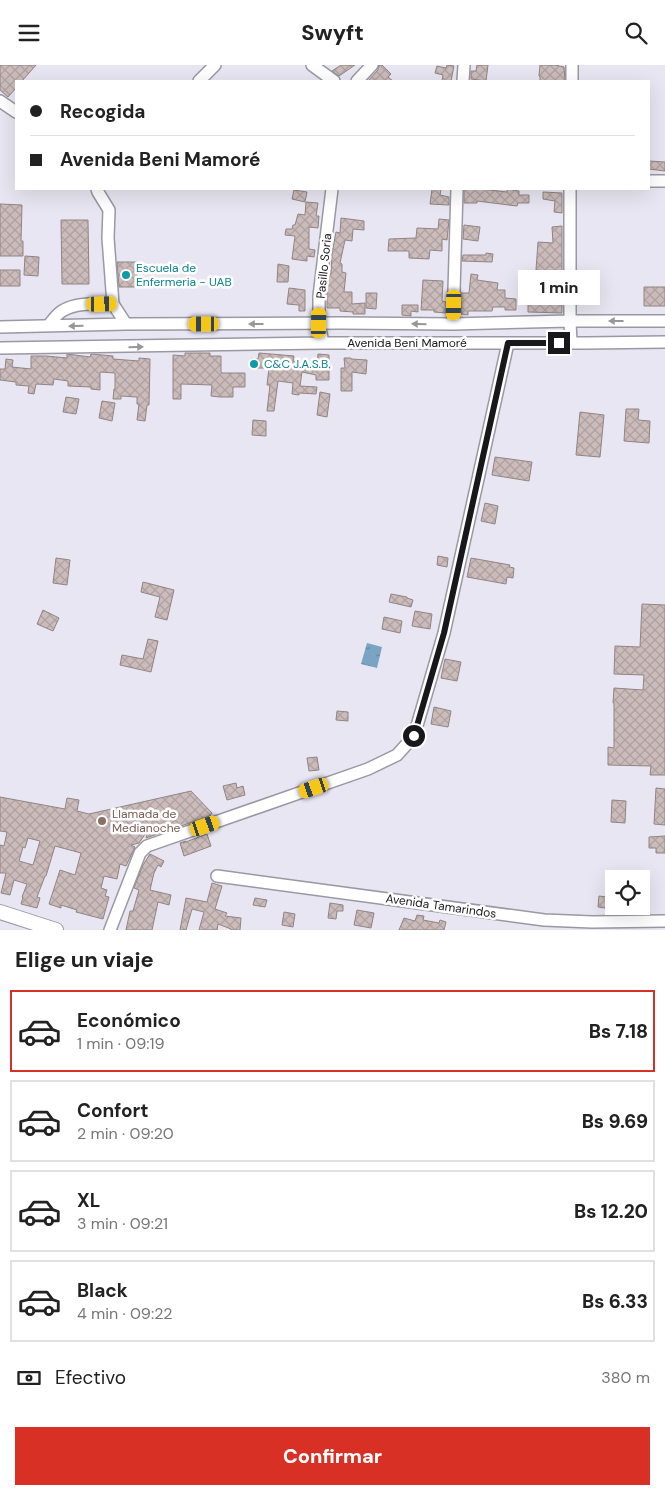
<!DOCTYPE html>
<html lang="es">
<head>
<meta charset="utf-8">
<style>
	:root { --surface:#fff; --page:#f6f6f6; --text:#222; --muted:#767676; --line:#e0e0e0; --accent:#d93025 }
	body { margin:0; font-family:"DM Sans",sans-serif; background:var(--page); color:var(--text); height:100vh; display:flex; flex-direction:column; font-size:19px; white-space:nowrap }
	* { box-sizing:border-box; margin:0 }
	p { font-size:16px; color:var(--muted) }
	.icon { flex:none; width:28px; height:28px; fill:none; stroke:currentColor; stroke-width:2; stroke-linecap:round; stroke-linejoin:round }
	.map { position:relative; height:865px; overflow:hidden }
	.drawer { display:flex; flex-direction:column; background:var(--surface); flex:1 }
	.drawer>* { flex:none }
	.guide { position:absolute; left:15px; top:15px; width:635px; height:110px; border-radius:0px; box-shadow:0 5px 20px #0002; display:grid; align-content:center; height:110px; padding:0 15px; background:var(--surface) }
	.fabs { position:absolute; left:605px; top:805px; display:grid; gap:10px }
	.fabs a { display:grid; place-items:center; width:45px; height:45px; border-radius:0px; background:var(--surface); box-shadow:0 5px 20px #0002; font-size:25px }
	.end { position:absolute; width:22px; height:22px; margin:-11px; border:6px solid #18181c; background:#fff; box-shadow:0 0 0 2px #fff }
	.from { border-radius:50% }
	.bubble { position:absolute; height:35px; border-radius:0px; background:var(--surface); box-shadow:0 5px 20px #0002; font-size:16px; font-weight:800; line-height:35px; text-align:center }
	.car { position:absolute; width:15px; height:30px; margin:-15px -8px; border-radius:6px; box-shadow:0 0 4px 1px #0007; background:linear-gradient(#f5c518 24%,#345 0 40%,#f5c518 0 76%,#345 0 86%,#f5c518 0) }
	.guide b { display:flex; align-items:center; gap:18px; height:48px; font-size:19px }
	.guide b+b { border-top:1px solid var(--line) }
	.guide i { width:12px; height:12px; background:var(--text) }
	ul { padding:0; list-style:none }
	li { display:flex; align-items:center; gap:15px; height:82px; margin:0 10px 8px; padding:0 5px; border:2px solid var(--line); border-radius:0px }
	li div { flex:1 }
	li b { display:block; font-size:19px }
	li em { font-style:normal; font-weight:800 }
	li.on { border-color:var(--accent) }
	li>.icon { width:45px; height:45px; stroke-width:1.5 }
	h2 { padding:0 15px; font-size:22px; line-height:60px }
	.pay { display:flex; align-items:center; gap:12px; height:55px; padding:0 15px; font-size:19px }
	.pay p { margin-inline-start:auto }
	.button { display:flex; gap:10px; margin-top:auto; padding:10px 15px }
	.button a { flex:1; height:58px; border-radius:0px; background:var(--accent); color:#fff; font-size:20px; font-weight:800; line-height:58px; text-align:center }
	header { display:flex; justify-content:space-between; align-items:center; height:65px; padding:0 15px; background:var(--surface); font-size:22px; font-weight:800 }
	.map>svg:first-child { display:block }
</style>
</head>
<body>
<header><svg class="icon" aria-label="menu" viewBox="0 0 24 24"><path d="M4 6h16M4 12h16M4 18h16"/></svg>Swyft<svg class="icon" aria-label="search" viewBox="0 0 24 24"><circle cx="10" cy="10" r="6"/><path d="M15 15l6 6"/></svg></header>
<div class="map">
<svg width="665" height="865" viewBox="0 0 665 865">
	<defs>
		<pattern id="water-ripples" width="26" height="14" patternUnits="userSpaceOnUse" patternTransform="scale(1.25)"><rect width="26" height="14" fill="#7aa3c4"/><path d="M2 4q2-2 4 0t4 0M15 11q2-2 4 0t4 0" fill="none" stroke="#63849e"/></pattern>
		<pattern id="building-cross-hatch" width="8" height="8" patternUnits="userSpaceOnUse" patternTransform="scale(1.25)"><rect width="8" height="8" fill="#cbbcbb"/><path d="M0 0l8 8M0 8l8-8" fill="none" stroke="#aea1a0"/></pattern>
	</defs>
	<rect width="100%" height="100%" fill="#e8e6f2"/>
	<path fill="url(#water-ripples)" d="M 367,578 L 382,582 L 377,603 L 361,599 Z"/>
	<path fill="url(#building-cross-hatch)" stroke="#918483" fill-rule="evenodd" d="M 0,0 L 36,0 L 22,16 L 16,16 L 16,23 L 8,32 L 0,25 Z
		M 341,0 L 355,0 L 339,11 L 332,6 Z
		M 379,0 L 382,0 L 391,9 L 388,12 L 393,16 L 368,16 L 378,5 Z
		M 447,0 L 454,1 L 451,16 L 442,16 L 443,10 L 435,8 L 437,1 L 446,3 Z
		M 477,0 L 488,0 L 486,16 L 471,14 L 471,6 L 476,6 Z
		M 540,0 L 555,0 L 564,2 L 565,16 L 540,16 L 540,12 L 539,11 Z
		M 649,96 L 665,97 L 665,106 L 649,104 Z
		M 432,124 L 441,124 L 440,130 L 449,132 L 449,140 L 430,139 Z
		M 464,124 L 481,124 L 507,127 L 507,124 L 519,126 L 519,130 L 529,130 L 529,138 L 518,138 L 517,141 L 477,136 L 477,138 L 464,138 Z
		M 294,125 L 307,127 L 305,137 L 292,134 Z
		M 543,127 L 562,128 L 562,148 L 554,147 L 555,136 L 543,134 Z
		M 306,137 L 318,138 L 316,151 L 319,151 L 318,163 L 309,162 L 309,184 L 315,185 L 314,192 L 307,191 L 307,196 L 292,194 L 295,171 L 285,170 L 286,164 L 292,164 L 293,160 L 295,160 L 298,149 L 305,150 Z
		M 0,139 L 22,140 L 21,176 L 23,176 L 23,191 L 0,191 Z
		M 341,153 L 364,156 L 364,165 L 353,164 L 352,176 L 345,175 L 340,198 L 342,199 L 342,207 L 346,208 L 344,227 L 352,227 L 352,239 L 365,238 L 365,249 L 353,249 L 353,247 L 340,246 L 340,243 L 327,243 L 327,229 L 329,208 L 331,209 L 332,189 L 336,167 L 340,168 Z
		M 439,154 L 449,155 L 447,175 L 442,174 L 442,186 L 430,185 L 429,194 L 409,193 L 409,186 L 388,186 L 389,174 L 416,173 L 417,163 L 438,164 Z
		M 61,155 L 88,155 L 89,219 L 62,219 Z
		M 464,160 L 480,162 L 478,176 L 463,174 Z
		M 562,161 L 562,207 L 536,205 L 538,177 L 553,178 L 552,162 Z
		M 486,188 L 493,189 L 492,197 L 462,196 L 463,190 L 486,190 Z
		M 25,191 L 39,192 L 38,211 L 24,210 Z
		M 117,197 L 137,197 L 137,222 L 119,222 Z
		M 278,199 L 289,201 L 288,217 L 277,217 Z
		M 0,205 L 20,205 L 20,221 L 0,221 Z
		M 471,209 L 478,210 L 477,215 L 498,218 L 497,225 L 505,225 L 505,233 L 516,234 L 516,245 L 505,245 L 505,242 L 493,242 L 492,246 L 468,246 L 468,250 L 461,249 L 461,228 L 469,228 Z
		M 423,215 L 443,216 L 442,236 L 446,237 L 446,248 L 434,247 L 434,245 L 421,245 Z
		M 535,222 L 562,225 L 562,248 L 528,247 L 528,231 L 533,231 Z
		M 644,222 L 665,222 L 665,241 L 644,241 Z
		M 289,223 L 305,225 L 305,246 L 299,246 L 299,240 L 287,239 Z
		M 366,228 L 377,228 L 376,244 L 366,243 Z
		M 402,240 L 418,240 L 418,247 L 411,246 L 411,251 L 402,250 Z
		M 185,288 L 210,288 L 210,291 L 221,291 L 221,307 L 222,308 L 245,308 L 245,322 L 233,322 L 233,332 L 220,332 L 211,331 L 212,320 L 181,319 L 181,334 L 173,334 L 173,290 L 185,291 Z
		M 259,288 L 294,291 L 293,296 L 317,301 L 318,289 L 329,290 L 329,315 L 316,315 L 316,310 L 302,307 L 300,321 L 317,322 L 316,329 L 299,328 L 299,330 L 292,329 L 293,318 L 278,316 L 274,346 L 267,346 L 270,320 L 267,320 L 269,303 L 252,303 L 251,294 L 258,294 Z
		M 67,289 L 90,292 L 91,289 L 113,291 L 113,294 L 139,296 L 139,293 L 150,294 L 149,340 L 147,340 L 145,356 L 137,355 L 139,339 L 137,339 L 137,332 L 121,331 L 121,334 L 113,334 L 114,324 L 115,324 L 115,308 L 100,307 L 100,325 L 91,324 L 91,322 L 68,321 L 68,316 L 54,314 L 53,320 L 36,319 L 34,329 L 28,328 L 29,321 L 16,320 L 16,317 L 0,315 L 0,304 L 5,304 L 6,294 L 13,295 L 12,302 L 31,304 L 31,291 L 46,291 L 67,293 Z
		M 344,293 L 351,293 L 351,294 L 367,295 L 366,309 L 352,307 L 352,326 L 341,326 L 341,303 L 345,303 Z
		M 320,327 L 330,329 L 327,352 L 317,350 Z
		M 66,332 L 79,334 L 76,349 L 63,347 Z
		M 102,336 L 115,338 L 112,356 L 99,353 Z
		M 626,344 L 639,344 L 638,355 L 650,356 L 649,378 L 624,376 Z
		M 580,347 L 604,350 L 600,392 L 576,390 Z
		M 253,355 L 266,356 L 266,371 L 252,370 Z
		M 495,392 L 532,397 L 529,416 L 492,410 Z
		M 485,438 L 498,441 L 495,459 L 481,456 Z
		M 438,491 L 448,493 L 447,502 L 437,500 Z
		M 56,493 L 70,495 L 67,520 L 53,518 Z
		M 471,493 L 510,500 L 509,502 L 514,503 L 513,513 L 507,512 L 506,519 L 467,512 Z
		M 143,517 L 174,525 L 167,555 L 155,552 L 160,532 L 141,527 Z
		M 391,529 L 407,532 L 407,533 L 413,535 L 411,542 L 389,537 Z
		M 642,539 L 665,540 L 665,710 L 650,710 L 651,701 L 608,700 L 608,682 L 614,683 L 614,638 L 613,638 L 614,623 L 643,625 L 644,610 L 614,609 L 615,581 L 640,582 Z
		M 43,545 L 59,553 L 53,566 L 37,559 Z
		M 415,546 L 432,549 L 430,564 L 412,561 Z
		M 384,552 L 402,556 L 400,568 L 382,564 Z
		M 148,574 L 158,576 L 151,607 L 120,600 L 122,590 L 143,594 Z
		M 445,594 L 461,597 L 457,616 L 441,613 Z
		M 434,642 L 451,646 L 448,662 L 431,659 Z
		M 337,646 L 348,647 L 348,656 L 336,655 Z
		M 317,692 L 319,705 L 309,706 L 307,693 Z
		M 236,718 L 237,723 L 243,721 L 245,730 L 227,735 L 223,721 Z
		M 656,723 L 665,724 L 665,760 L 654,759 Z
		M 191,726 L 212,748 L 210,751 L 146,773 L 148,765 L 139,778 L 131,780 L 135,782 L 126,801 L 120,799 L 117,814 L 104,811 L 101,823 L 107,825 L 105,831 L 109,832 L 103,854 L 76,847 L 77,845 L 61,840 L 61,843 L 49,839 L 60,805 L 75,810 L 81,788 L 55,781 L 46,811 L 45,811 L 37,832 L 40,833 L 37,843 L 21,839 L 23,832 L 22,832 L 27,819 L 14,815 L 10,830 L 1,828 L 6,808 L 0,808 L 0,780 L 4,781 L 7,767 L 0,766 L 0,732 L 65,744 L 67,733 L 79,735 L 77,746 L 89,749 ZM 28,773 L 40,776 L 33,800 L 19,796 L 23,782 L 25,783 Z
		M 612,735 L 626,736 L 625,758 L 611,757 Z
		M 207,769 L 211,781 L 184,791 L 180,778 L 186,776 L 183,778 Z
		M 665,771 L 665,788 L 656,788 L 656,783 L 649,783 L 649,772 Z
		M 150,789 L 164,796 L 161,802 L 158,800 L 154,808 L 150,825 L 171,830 L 169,840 L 158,837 L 152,865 L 126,865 L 130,846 L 133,846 L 139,825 L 134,823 L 143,800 Z
		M 212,818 L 222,821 L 215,844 L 227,848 L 225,851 L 241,853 L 240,865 L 231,865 L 231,864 L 218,859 L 217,865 L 199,865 L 204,847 L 192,844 L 186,865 L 180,865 L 186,833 L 207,837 Z
		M 599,831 L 607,832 L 605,843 L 598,842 Z
		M 255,833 L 267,835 L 265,842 L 253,840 Z
		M 330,838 L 343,840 L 343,846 L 337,846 L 336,854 L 328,853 Z
		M 357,845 L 374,848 L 371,863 L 354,860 Z
		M 284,847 L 295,849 L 293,862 L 282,860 Z
		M 417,850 L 424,851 L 423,855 L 439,858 L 440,855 L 446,857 L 444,865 L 399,865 L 404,853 L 415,856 Z"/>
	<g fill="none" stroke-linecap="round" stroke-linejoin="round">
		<g stroke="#9a98a3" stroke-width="14">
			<path id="minor" d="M 312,0 L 334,16
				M 572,0 L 572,16
				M 199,16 L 215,0
				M 357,16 L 372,0
				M 463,16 L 464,0
				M 0,36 L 16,47
				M 649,116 L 665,116
				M 97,124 L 98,127 L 109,145 L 108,173 L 113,239 L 126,259
				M 570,124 L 570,256 L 571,278
				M 453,259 L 457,124
				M 48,261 C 52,256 56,250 62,246 C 77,237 96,239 113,239
				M 0,262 L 126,259 L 341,258 L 453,259 L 570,256 L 665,256
				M 323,278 L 319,258 L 319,231 L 332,124
				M 0,283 L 323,278 L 587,278 L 665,277
				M 217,811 L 544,855 L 592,857 L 665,856
				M 110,865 L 140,788 L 147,781 L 368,704 L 397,690 L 414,671 L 444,568 L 508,278"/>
		</g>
		<g stroke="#9a98a3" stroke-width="16">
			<path id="major" d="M 0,847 L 56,865"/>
		</g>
		<use href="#minor" stroke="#fff" stroke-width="11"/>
		<use href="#major" stroke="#fff" stroke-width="14"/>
	</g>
	<defs><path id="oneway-solid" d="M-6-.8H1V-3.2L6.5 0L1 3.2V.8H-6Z" transform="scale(1.25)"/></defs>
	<g fill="#979799">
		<use href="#oneway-solid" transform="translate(616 256) rotate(180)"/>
		<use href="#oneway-solid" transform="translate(256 259) rotate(180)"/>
		<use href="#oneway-solid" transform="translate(419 259) rotate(-179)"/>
		<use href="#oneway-solid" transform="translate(76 261) rotate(179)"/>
		<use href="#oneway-solid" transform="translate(136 282) rotate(-1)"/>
	</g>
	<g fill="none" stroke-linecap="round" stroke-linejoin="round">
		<path stroke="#18181c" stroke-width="6" d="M 414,671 L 444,568 L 508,278 L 559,278"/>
	</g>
	<g fill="#0f9aa8" stroke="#fff" stroke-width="2">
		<circle cx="126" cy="210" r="5"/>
		<circle cx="254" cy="299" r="5"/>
	</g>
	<circle fill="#8d6e63" stroke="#fff" stroke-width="2" cx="102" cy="756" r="5"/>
	<g text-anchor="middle" stroke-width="5" stroke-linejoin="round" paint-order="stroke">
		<g font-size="12" fill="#18181c" stroke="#fff">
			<text transform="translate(324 201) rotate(-84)" y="4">Pasillo Soria</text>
			<text x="407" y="282">Avenida Beni Mamoré</text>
			<text transform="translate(441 841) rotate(8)" y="4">Avenida Tamarindos</text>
		</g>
		<g font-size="12" fill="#0d838f" stroke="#fff" text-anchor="start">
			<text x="136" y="207">Escuela de<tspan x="136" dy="14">Enfermeria - UAB</tspan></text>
			<text x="264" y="303">C&amp;C J.A.S.B.</text>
		</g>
		<g font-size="12" fill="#785e54" stroke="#fff" text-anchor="start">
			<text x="112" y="753">Llamada de<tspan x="112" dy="14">Medianoche</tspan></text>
		</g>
	</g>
</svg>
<div class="fabs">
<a><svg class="icon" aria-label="locate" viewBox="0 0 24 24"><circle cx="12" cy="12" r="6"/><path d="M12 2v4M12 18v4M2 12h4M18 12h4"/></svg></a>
</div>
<i class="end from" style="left:414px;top:671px"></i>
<i class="end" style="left:559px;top:278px"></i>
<div class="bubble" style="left:518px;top:205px;width:82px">1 min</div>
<i class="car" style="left:102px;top:239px;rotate:89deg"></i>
<i class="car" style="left:454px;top:240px;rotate:181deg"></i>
<i class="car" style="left:319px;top:258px;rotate:1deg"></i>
<i class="car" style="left:204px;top:259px;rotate:270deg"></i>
<i class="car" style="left:314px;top:723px;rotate:251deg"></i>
<i class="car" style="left:205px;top:761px;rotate:71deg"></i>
<div class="guide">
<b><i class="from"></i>Recogida</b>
<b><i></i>Avenida Beni Mamoré</b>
</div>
</div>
<section class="drawer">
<h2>Elige un viaje</h2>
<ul>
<li class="on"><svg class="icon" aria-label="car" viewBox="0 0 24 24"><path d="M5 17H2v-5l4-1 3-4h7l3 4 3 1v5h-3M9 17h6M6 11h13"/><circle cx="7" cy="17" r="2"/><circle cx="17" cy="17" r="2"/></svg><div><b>Económico</b><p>1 min · 09:19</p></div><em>Bs 7.18</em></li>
<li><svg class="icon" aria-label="car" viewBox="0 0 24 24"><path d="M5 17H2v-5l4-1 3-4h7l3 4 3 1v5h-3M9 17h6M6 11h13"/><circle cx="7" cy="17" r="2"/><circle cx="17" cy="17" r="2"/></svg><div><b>Confort</b><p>2 min · 09:20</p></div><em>Bs 9.69</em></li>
<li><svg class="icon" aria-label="car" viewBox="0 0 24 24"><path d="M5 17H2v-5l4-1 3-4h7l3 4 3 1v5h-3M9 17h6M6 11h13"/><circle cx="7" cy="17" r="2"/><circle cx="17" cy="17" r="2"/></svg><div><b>XL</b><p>3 min · 09:21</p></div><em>Bs 12.20</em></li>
<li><svg class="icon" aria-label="car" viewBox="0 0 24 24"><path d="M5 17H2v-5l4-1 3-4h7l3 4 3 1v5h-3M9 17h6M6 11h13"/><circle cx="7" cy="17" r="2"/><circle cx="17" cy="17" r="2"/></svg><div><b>Black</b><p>4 min · 09:22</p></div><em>Bs 6.33</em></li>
</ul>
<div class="pay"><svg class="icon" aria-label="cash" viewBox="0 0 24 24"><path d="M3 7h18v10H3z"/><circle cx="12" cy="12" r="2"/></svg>Efectivo<p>380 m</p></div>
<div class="button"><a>Confirmar</a></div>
</section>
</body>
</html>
